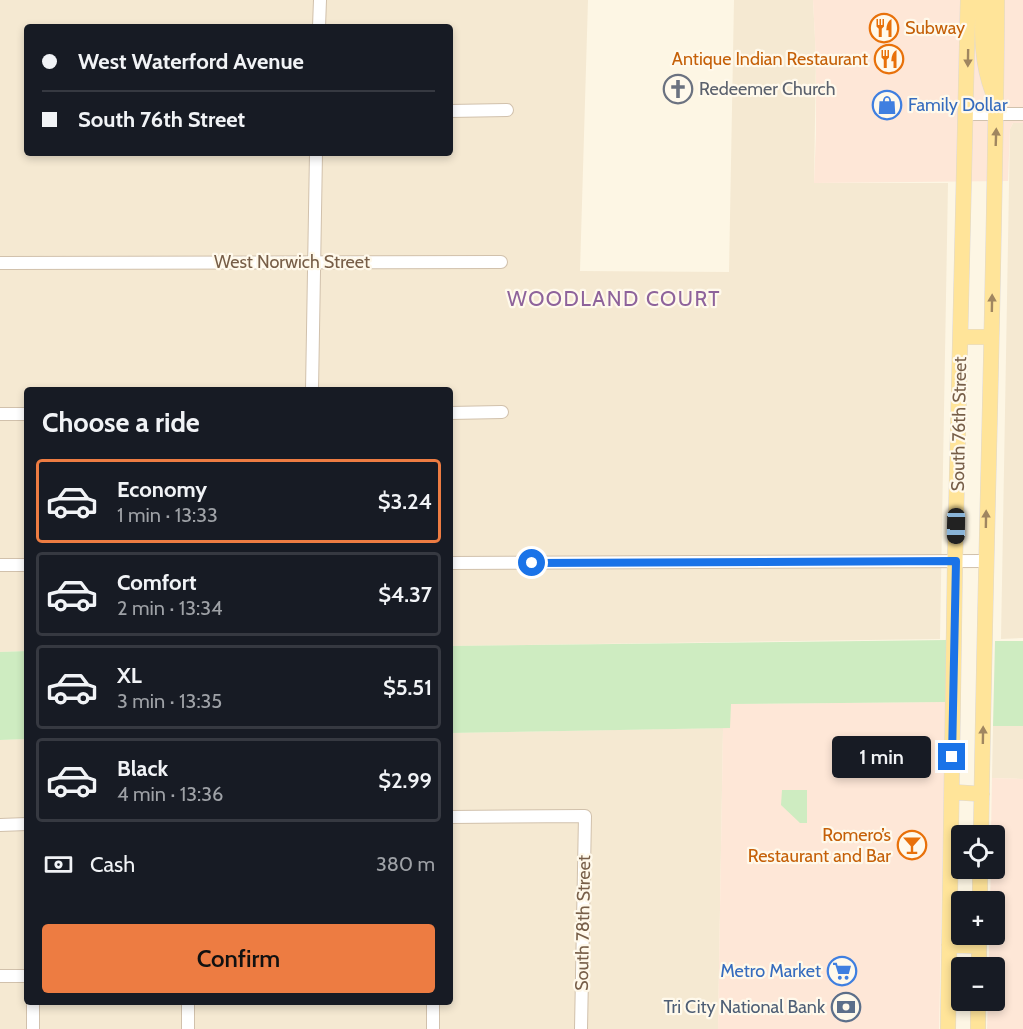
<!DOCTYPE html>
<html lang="en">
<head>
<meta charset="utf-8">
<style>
	:root { --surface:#171b24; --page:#20242c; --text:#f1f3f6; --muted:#9ea1a6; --line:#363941; --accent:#ed7c42 }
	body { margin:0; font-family:Cabin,sans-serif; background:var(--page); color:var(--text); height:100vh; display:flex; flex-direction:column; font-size:22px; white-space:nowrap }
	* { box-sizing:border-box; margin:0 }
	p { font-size:20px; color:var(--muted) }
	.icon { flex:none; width:33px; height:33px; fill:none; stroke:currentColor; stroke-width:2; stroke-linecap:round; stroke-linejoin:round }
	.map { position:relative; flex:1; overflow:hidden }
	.details { position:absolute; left:24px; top:387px; width:429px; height:618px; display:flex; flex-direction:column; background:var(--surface); border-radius:6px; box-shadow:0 3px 9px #0003 }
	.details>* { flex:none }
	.banner { position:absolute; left:24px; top:24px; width:429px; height:132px; border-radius:6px; box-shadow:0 3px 9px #0003; display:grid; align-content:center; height:132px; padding:0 18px; background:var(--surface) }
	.controls { position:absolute; left:951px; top:825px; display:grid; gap:12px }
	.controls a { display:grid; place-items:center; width:54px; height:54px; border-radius:6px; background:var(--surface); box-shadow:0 3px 9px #0003; font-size:30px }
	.end { position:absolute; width:27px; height:27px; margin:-14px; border:8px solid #1a73e8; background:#fff; box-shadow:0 0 0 3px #fff }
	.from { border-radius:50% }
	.bubble { position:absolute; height:42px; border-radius:6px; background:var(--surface); box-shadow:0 3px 9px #0003; font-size:20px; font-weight:600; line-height:42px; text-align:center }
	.car { position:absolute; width:18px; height:36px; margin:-18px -9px; border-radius:8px; box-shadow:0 0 4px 2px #0007; background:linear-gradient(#222 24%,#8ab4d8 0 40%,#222 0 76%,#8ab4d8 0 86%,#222 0) }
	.banner b { display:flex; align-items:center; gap:21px; height:57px; font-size:22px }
	.banner b+b { border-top:2px solid var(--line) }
	.banner i { width:15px; height:15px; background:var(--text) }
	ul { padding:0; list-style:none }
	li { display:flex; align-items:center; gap:18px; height:84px; margin:0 12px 9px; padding:0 6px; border:3px solid var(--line); border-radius:6px }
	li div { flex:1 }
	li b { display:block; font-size:22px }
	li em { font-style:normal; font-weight:600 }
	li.on { border-color:var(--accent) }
	li>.icon { width:54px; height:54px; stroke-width:1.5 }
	h2 { padding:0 18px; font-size:27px; line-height:72px }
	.pay { display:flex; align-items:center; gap:15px; height:66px; padding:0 18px; font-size:22px }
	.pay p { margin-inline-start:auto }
	.primary-button { display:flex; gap:12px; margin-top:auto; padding:12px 18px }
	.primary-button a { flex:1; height:69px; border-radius:6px; background:var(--accent); color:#111; font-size:24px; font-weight:600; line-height:69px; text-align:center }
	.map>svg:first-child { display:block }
</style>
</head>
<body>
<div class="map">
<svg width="1023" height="1029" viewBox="0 0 1023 1029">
	<rect width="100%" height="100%" fill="#fdf6e4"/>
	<path fill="#f5e9d2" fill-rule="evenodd" d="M 0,0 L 588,0 L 580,271 L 729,272 L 734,0 L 813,0 L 816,58 L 814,183 L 948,183 L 940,639 L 450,646 L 450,390 L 27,390 L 27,651 L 0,652 ZM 27,27 L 450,27 L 450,153 L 27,153 Z
		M 1013,123 L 1023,123 L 1023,638 L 1001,639 L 1010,129 Z
		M 993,726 L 1023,726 L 1023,779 L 992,778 Z
		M 723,728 L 718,1029 L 0,1029 L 0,740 L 27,739 L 27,1002 L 450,1002 L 450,733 Z"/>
	<path fill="#fee7d7" d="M 813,0 L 1023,0 L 1023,123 L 1013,123 L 1010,129 L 1008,181 L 814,183 L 816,134 L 816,58 Z
		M 946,702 L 939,1029 L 718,1029 L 723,728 L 730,728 L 730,704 Z
		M 992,778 L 1023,779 L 1023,1029 L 987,1029 L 988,1001 L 994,1000 L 994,968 L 989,967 L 989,935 L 994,934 L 994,902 L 990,901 L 991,869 L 994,868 L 994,836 L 991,835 Z"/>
	<path fill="#ceecc1" d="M 947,640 L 946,702 L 731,704 L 730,728 L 450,733 L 450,646 Z
		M 995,641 L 1023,641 L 1023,726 L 993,726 Z
		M 27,651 L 27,739 L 0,740 L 0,652 Z
		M 782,790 L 807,790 L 807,823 L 800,823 L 781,805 Z"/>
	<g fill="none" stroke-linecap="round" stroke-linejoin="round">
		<g stroke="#d1c1ac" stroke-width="14">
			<path id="minor" d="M 319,27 L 320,0
				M 450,111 L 507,110
				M 967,114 L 1023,114
				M 0,263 L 501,262
				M 312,390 L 316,153
				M 450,413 L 502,412
				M 0,414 L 27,414
				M 450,563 L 985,561
				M 0,565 L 27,565
				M 450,817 L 585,816 L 581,1029
				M 0,825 L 27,824
				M 0,976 L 27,976
				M 33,1002 L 33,1029
				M 188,1029 L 188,1002
				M 433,1029 L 433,1002"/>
		</g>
		<g stroke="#ded8d3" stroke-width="16">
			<path id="major" d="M 983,0 C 982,33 981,61 993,93
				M 961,337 L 991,337
				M 952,792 L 982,794
				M 981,836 C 985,557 995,279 997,0
				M 980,902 L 980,868
				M 949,945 L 979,946
				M 979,968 L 979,934
				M 948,1029 L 955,561 L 968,0
				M 978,1029 L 978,1000"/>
		</g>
		<use href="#minor" stroke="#fff" stroke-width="12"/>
		<use href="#major" stroke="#ffe499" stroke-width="15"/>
	</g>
	<defs><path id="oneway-solid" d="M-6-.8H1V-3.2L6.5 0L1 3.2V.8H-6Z" transform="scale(1.5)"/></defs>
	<g fill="#a08660">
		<use href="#oneway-solid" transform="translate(968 58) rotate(91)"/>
		<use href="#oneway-solid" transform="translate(996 137) rotate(-88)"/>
		<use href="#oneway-solid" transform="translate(992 303) rotate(-89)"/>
		<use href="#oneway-solid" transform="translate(986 519) rotate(-89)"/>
		<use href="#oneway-solid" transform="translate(983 735) rotate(-89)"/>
	</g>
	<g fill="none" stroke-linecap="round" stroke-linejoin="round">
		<path stroke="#1a73e8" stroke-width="8" d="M 532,563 L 956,561 L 952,757"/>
	</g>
	<defs>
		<g id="restaurant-ring" transform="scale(1.5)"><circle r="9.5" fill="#fff9eb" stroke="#e8710a" stroke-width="1.5"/><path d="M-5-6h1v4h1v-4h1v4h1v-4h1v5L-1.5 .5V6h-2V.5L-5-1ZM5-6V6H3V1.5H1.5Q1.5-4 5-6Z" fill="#e8710a"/></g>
		<g id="church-ring" transform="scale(1.5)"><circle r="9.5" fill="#fff9eb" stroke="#6b7280" stroke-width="1.5"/><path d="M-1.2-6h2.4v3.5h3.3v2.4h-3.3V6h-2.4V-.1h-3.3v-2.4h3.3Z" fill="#6b7280"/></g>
		<g id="shop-ring" transform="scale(1.5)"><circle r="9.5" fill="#fff9eb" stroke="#3f7fe0" stroke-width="1.5"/><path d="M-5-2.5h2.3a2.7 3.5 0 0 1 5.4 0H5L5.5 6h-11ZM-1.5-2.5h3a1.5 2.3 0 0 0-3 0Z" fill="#3f7fe0"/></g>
		<g id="bar-ring" transform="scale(1.5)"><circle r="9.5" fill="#fff9eb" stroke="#e8710a" stroke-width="1.5"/><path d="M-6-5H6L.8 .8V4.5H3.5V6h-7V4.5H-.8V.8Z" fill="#e8710a"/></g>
		<g id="supermarket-ring" transform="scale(1.5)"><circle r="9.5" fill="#fff9eb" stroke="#3f7fe0" stroke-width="1.5"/><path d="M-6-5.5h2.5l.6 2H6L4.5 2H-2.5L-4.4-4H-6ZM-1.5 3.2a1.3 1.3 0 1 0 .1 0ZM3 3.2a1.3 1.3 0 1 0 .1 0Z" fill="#3f7fe0"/></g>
		<g id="bank-ring" transform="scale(1.5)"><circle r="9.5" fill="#fff9eb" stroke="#5c6f8a" stroke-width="1.5"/><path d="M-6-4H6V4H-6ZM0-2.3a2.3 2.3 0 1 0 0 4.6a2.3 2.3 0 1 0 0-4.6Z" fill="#5c6f8a"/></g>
	</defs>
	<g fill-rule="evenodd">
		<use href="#restaurant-ring" x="884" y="28"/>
		<use href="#restaurant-ring" x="889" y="59"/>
		<use href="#church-ring" x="678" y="89"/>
		<use href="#shop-ring" x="887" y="105"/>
		<use href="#bar-ring" x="912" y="845"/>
		<use href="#supermarket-ring" x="842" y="971"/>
		<use href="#bank-ring" x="846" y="1007"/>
	</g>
	<g text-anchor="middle" stroke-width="4.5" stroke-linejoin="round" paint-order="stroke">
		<g font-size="18" fill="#c56008" stroke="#fff9eb" text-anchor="end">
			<text x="905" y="34" text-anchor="start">Subway</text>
			<text x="868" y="65">Antique Indian Restaurant</text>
			<text x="891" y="841">Romero’s<tspan x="891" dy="21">Restaurant and Bar</tspan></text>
		</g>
		<g font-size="18" fill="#5b616d" stroke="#fff9eb" text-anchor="start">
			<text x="699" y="95">Redeemer Church</text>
		</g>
		<g font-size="18" fill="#366cbe" stroke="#fff9eb" text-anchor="start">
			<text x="908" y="111">Family Dollar</text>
			<text x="821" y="977" text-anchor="end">Metro Market</text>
		</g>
		<g font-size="18" fill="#775e48" stroke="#fff9eb">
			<text x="292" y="268">West Norwich Street</text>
			<text transform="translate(959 424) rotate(-89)" y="6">South 76th Street</text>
			<text transform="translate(583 923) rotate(-89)" y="6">South 78th Street</text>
		</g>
		<g font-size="18" fill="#4e5e75" stroke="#fff9eb" text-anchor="end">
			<text x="825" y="1013">Tri City National Bank</text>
		</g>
		<g font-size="21" letter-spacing="1.5" fill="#8e639b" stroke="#fff9eb">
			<text x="614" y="306">WOODLAND COURT</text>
		</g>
	</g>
</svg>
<div class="controls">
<a><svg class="icon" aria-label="locate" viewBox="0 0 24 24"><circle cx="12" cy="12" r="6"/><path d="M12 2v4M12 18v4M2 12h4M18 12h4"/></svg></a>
<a>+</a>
<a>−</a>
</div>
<i class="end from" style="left:532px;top:563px"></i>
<i class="end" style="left:952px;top:757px"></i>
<div class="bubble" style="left:832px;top:736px;width:99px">1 min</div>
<i class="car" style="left:956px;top:526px;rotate:181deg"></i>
<div class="banner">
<b><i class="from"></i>West Waterford Avenue</b>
<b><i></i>South 76th Street</b>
</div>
<section class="details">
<h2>Choose a ride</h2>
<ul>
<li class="on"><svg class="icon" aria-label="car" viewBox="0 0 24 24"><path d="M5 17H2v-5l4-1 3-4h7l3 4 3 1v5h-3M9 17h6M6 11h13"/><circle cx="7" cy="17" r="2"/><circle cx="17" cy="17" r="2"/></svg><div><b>Economy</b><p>1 min · 13:33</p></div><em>$3.24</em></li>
<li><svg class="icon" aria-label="car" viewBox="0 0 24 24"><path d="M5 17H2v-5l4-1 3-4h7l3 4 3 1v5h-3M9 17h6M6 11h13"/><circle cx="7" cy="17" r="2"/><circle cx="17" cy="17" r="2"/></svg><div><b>Comfort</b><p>2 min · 13:34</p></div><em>$4.37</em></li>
<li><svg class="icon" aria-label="car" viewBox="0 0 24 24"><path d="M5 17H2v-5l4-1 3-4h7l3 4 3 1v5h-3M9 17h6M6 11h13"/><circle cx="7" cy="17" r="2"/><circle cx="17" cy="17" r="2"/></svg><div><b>XL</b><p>3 min · 13:35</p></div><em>$5.51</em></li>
<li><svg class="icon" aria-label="car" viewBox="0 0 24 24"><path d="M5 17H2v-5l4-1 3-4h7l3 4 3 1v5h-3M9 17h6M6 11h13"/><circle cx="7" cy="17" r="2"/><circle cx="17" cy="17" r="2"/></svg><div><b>Black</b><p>4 min · 13:36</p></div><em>$2.99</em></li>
</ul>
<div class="pay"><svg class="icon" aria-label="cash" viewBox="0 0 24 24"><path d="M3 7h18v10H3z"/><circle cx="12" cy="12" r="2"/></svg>Cash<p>380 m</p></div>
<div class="primary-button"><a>Confirm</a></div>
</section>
</div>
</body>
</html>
